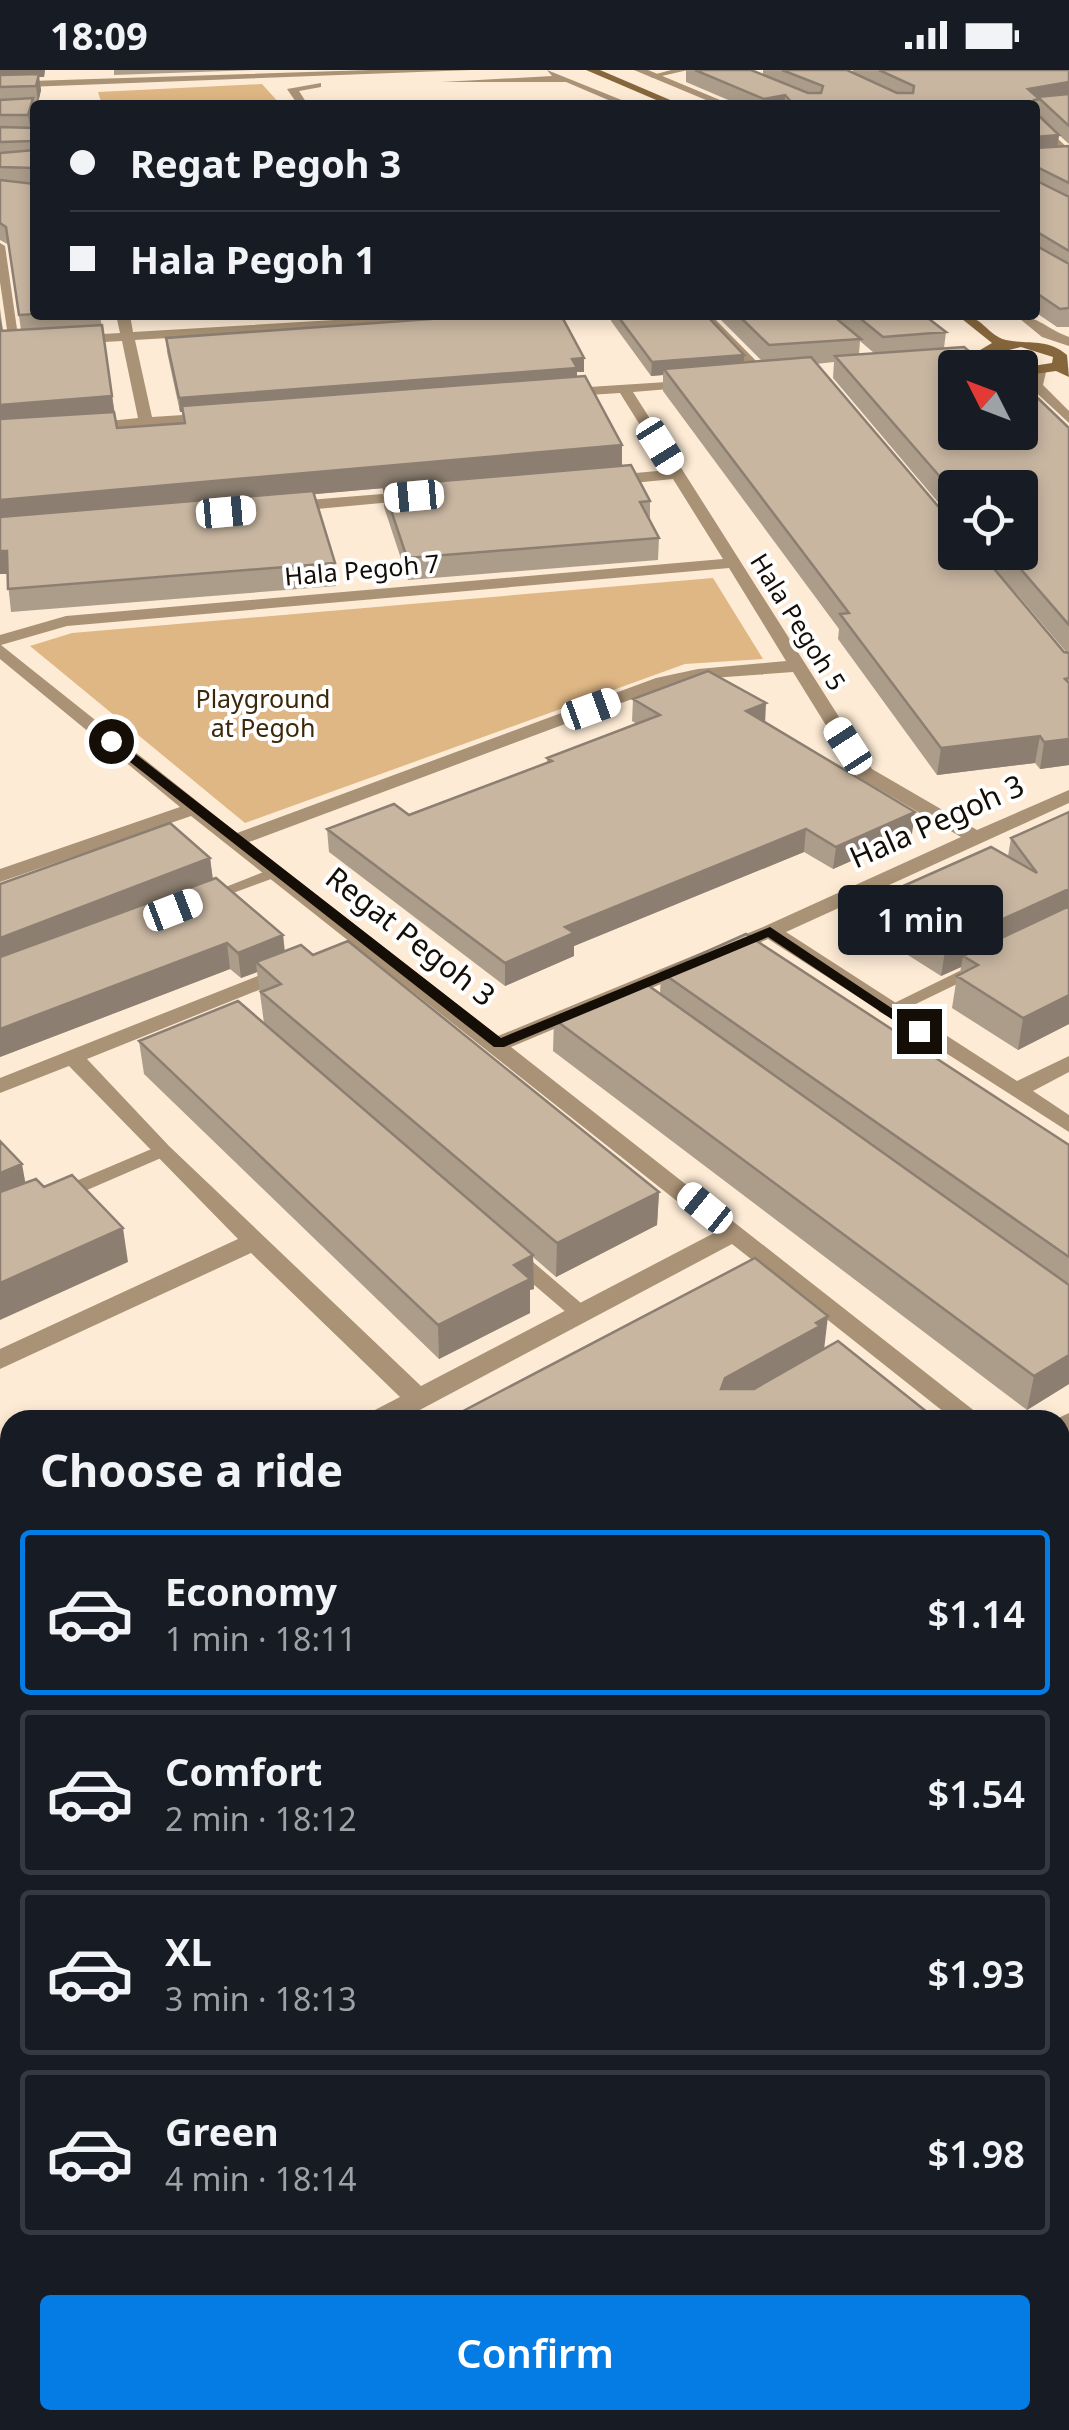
<!DOCTYPE html>
<html lang="en">
<head>
<meta charset="utf-8">
<style>
	:root { --surface:#171b24; --page:#242831; --text:#f1f3f6; --muted:#9ea1a6; --line:#363941; --accent:#057ce3 }
	body { margin:0; font-family:"Noto Sans",sans-serif; background:var(--page); color:var(--text); height:100vh; display:flex; flex-direction:column; font-size:38px; white-space:nowrap }
	* { box-sizing:border-box; margin:0 }
	p { font-size:32px; color:var(--muted) }
	.icon { flex:none; width:55px; height:55px; fill:none; stroke:currentColor; stroke-width:2; stroke-linecap:round; stroke-linejoin:round }
	.map { position:relative; flex:1; overflow:hidden }
	.panel { position:absolute; left:0px; top:1340px; width:1070px; height:1020px; display:flex; flex-direction:column; background:var(--surface); border-radius:30px 30px 0 0; box-shadow:0 5px 15px #0003 }
	.panel>* { flex:none }
	.guide { position:absolute; left:30px; top:30px; width:1010px; height:220px; border-radius:10px; box-shadow:0 5px 15px #0003; display:grid; align-content:center; height:220px; padding:0 40px; background:var(--surface) }
	.needle { width:65px; rotate:312deg }
	.buttons { position:absolute; left:938px; top:280px; display:grid; gap:20px }
	.buttons a { display:grid; place-items:center; width:100px; height:100px; border-radius:10px; background:var(--surface); box-shadow:0 5px 15px #0003; font-size:50px }
	.end { position:absolute; width:45px; height:45px; margin:-22px; border:12px solid #140e07; background:#fff; box-shadow:0 0 0 5px #fff }
	.from { border-radius:50% }
	.bubble { position:absolute; height:70px; border-radius:10px; background:var(--surface); box-shadow:0 5px 15px #0003; font-size:32px; font-weight:600; line-height:70px; text-align:center }
	.car { position:absolute; width:30px; height:60px; margin:-30px -15px; border-radius:12px; box-shadow:0 0 8px 2px #0007; background:linear-gradient(#fff 24%,#345 0 40%,#fff 0 76%,#345 0 86%,#fff 0) }
	.guide b { display:flex; align-items:center; gap:35px; height:95px; font-size:38px }
	.guide b+b { border-top:2px solid var(--line) }
	.guide i { width:25px; height:25px; background:var(--text) }
	ul { padding:0; list-style:none }
	li { display:flex; align-items:center; gap:30px; height:165px; margin:0 20px 15px; padding:0 20px; border:5px solid var(--line); border-radius:10px }
	li div { flex:1 }
	li b { display:block; font-size:38px }
	li em { font-style:normal; font-weight:600 }
	li.current { border-color:var(--accent) }
	li>.icon { width:90px; height:90px; stroke-width:1.5 }
	h2 { padding:0 40px; font-size:45px; line-height:120px }
	.action { display:flex; gap:20px; margin-top:auto; padding:20px 40px }
	.action a { flex:1; height:115px; border-radius:10px; background:var(--accent); color:#fff; font-size:40px; font-weight:600; line-height:115px; text-align:center }
	.status { display:flex; justify-content:space-between; align-items:center; height:70px; padding:0 50px; background:var(--surface); direction:ltr }
	.status svg { height:28px; fill:currentColor }
	.map>svg:first-child { display:block }
</style>
</head>
<body>
<div class="status"><b>18:09</b><svg viewBox="0 0 49 12"><path d="M0 12V9h3v3zM5 12V6h3v6zM10 12V3h3v9zM15 12V0h3v12zM26 1h20v11H26zM47 4h2v5h-2z"/></svg></div>
<div class="map">
<svg width="1069" height="2360" viewBox="0 0 1069 2360">
	<rect width="100%" height="100%" fill="#fdebd5"/>
	<path fill="#dfb784" d="M 262,14 L 281,35 L 102,35 L 98,22 Z
		M 713,508 L 763,589 L 685,594 L 245,753 L 30,576 L 72,563 Z"/>
	<g fill="none" stroke-linecap="round" stroke-linejoin="round">
		<path fill="#fac580" fill-rule="evenodd" d="M 1069,1585 L 1069,1599 L 1060,1603 L 1060,1589 Z
			M 10,2315 L 10,2337 L 0,2342 L 0,2320 Z"/>
		<path fill="#a99276" fill-rule="evenodd" d="M 671,0 L 688,0 L 653,8 L 649,6 Z
			M 623,30 L 620,35 L 486,35 L 490,32 Z
			M 1035,48 L 1069,79 L 1069,87 L 1035,56 Z
			M 0,173 L 5,176 L 19,273 L 14,276 L 9,273 L 0,212 Z
			M 276,797 L 284,802 L 282,805 L 209,832 L 197,832 L 195,829 Z
			M 980,891 L 986,892 L 989,896 L 986,900 L 893,945 L 887,946 L 878,941 Z
			M 161,1075 L 171,1081 L 168,1085 L 64,1130 L 50,1130 L 47,1126 L 50,1122 Z
			M 512,1178 L 519,1180 L 588,1239 L 591,1244 L 588,1249 L 574,1249 L 505,1190 L 502,1185 L 505,1180 Z
			M 1069,2010 L 1069,2041 L 1060,2044 L 1060,2013 Z
			M 637,2350 L 677,2350 L 673,2360 L 633,2360 Z"/>
		<path fill="#a99276" fill-rule="evenodd" d="M 370,0 L 471,0 L 0,18 L 0,12 Z
			M 547,0 L 634,35 L 620,35 L 566,12 L 442,12 L 552,6 Z
			M 634,0 L 648,0 L 732,35 L 718,35 Z
			M 321,13 L 321,17 L 299,21 L 308,35 L 298,35 L 287,19 Z
			M 116,245 L 130,245 L 133,262 L 419,245 L 493,245 L 486,249 L 135,270 L 152,347 L 214,343 L 221,347 L 214,351 L 85,361 L 78,357 L 80,354 L 138,348 L 122,271 L 0,278 L 0,270 L 120,263 Z
			M 696,245 L 711,245 L 769,304 L 769,310 L 759,310 Z
			M 1015,245 C 1036,245 1049,260 1069,267 L 1069,276 L 1042,267 Z
			M 1034,299 L 1046,302 L 1043,315 L 1069,341 L 1069,353 L 1029,316 Z
			M 698,310 L 700,313 L 693,317 L 633,322 L 872,699 L 977,760 L 1069,720 L 1069,733 L 786,862 L 1017,1011 L 1069,986 L 1069,1002 L 1033,1021 L 1069,1045 L 1069,1062 L 768,869 L 511,977 L 986,1350 L 954,1350 L 732,1174 L 401,1350 L 365,1350 L 369,1343 L 400,1327 L 251,1183 L 0,1299 L 0,1279 L 238,1169 L 69,996 L 0,1023 L 0,1008 L 288,894 L 299,900 L 296,905 L 87,989 L 169,1076 L 421,1316 L 716,1162 L 191,746 L 0,812 L 0,799 L 180,737 L 0,589 L 0,565 L 66,546 L 723,489 L 673,409 L 603,416 L 595,411 L 603,406 L 668,400 L 620,323 L 558,327 L 551,323 L 558,319 ZM 729,498 L 786,591 L 698,599 L 656,608 L 237,763 L 1,575 L 67,556 ZM 793,602 L 858,707 L 961,767 L 763,857 L 498,966 L 249,772 L 667,616 L 698,609 Z
			M 419,421 L 425,423 L 425,429 L 284,442 L 276,437 L 284,432 Z
			M 1069,1343 L 1069,1366 L 1060,1369 L 1060,1350 L 1054,1350 Z
			M 1060,1408 L 1069,1410 L 1069,1435 L 1060,1433 Z
			M 10,1534 L 10,1559 L 0,1563 L 0,1537 Z
			M 1069,1660 L 1069,1690 L 1060,1693 L 1060,1663 Z
			M 0,1757 L 10,1761 L 10,1799 L 0,1795 Z
			M 1060,1873 L 1069,1876 L 1069,1911 L 1060,1908 Z
			M 10,2003 L 10,2039 L 0,2043 L 0,2007 Z
			M 91,2350 L 141,2350 L 137,2360 L 87,2360 Z"/>
		<path fill="#86663c" fill-rule="evenodd" d="M 586,0 L 600,0 L 682,35 L 668,35 Z
			M 957,245 C 984,245 986,265 1006,270 C 1028,275 1047,268 1067,285 L 1069,307 L 1056,301 L 1020,306 L 1020,298 L 1052,293 L 1053,287 L 1021,277 L 989,285 L 1005,298 L 987,298 L 978,292 L 975,283 L 992,273 Z
			M 1069,1478 L 1069,1503 L 1060,1506 L 1060,1481 Z
			M 10,2166 L 10,2204 L 0,2209 L 0,2170 Z
			M 10,2221 L 10,2261 L 0,2265 L 0,2225 Z"/>
	</g>
	<path fill="#ac9d8a" fill-rule="evenodd" d="M 0,0 L 45,0 L 44,7 L 39,7 L 41,20 L 38,33 L 33,33 L 35,45 L 32,58 L 35,58 L 35,245 L 100,245 L 117,358 L 183,353 L 182,342 L 180,342 L 167,282 L 166,268 L 584,288 L 584,302 L 577,302 L 577,307 L 622,396 L 650,431 L 650,450 L 659,468 L 658,490 L 408,510 L 384,437 L 383,418 L 314,424 L 335,493 L 336,516 L 11,542 L 7,504 L 0,504 L 0,238 L 3,261 L 21,260 L 9,175 L 0,170 Z
		M 114,0 L 255,0 L 114,5 Z
		M 686,0 L 751,0 L 763,5 L 763,0 L 847,0 L 852,2 L 853,0 L 1069,0 L 1069,74 L 1059,65 L 1057,77 L 1069,76 L 1069,257 L 1057,257 L 1035,242 L 1035,35 L 740,35 L 686,12 Z
		M 611,245 L 706,245 L 744,285 L 744,293 L 762,291 L 716,245 L 924,245 L 946,262 L 944,278 L 1069,358 L 1069,695 L 1040,699 L 1035,693 L 937,705 L 838,569 L 839,559 L 663,321 L 663,305 L 651,306 L 611,251 ZM 860,271 L 874,283 L 859,284 ZM 834,292 L 833,308 L 953,450 L 949,449 L 816,294 ZM 955,418 L 1020,482 L 981,482 L 1067,583 L 1064,582 L 955,482 Z
		M 633,629 L 765,652 L 912,764 L 833,799 L 804,782 L 574,876 L 574,886 L 505,916 L 329,782 L 327,759 L 409,745 L 547,693 L 547,688 L 637,654 L 632,651 Z
		M 1069,742 L 1069,954 L 1018,980 L 952,938 L 957,906 L 960,904 L 961,897 L 941,906 L 870,861 L 874,829 L 1008,786 L 1011,768 Z
		M 210,788 L 213,809 L 283,865 L 285,881 L 313,885 L 659,1122 L 657,1155 L 556,1207 L 533,1187 L 534,1219 L 530,1220 L 530,1243 L 439,1289 L 144,1004 L 139,971 L 264,953 L 257,902 L 241,908 L 230,899 L 0,987 L 0,814 Z
		M 661,902 L 1069,1075 L 1069,1314 L 1027,1340 L 553,981 L 554,949 L 660,925 Z
		M 1069,1753 L 1069,1793 L 1061,1785 Z"/>
	<path fill="#8c7f71" d="M 0,0 L 45,0 L 44,7 L 39,7 L 41,20 L 38,33 L 36,16 L 0,12 Z
		M 1069,12 L 1069,27 L 1040,29 L 1028,19 Z
		M 785,25 L 785,35 L 764,35 L 764,29 Z
		M 33,28 L 35,45 L 31,62 L 28,45 Z
		M 1059,65 L 1057,81 L 1035,83 L 1035,67 Z
		M 1039,163 L 1037,181 L 1035,181 L 1035,164 Z
		M 0,246 L 4,266 L 0,267 Z
		M 744,285 L 744,299 L 664,299 L 663,305 L 651,306 L 652,292 Z
		M 584,288 L 584,302 L 577,302 L 577,312 L 180,342 L 179,328 Z
		M 112,326 L 115,347 L 0,356 L 0,335 Z
		M 622,375 L 622,397 L 0,452 L 0,430 Z
		M 0,481 L 7,481 L 10,504 L 0,504 Z
		M 766,633 L 765,655 L 746,641 Z
		M 1040,666 L 1035,693 L 937,705 L 941,678 Z
		M 1069,669 L 1069,695 L 1040,699 L 1044,672 Z
		M 915,742 L 912,764 L 833,799 L 836,777 Z
		M 806,759 L 804,782 L 574,876 L 574,886 L 505,916 L 505,893 L 565,857 Z
		M 210,788 L 213,812 L 0,895 L 0,868 Z
		M 1069,819 L 1069,848 L 963,886 L 961,897 L 941,906 L 946,875 Z
		M 283,865 L 285,890 L 256,892 L 257,902 L 241,908 L 238,883 Z
		M 227,873 L 230,899 L 0,987 L 0,959 Z
		M 1069,925 L 1069,954 L 1018,980 L 1023,948 Z
		M 22,1094 L 28,1127 L 0,1139 L 0,1103 Z
		M 659,1122 L 657,1155 L 556,1207 L 557,1173 Z
		M 123,1158 L 128,1192 L 0,1250 L 0,1213 Z
		M 533,1185 L 534,1219 L 530,1220 L 530,1243 L 439,1289 L 438,1255 L 514,1195 Z
		M 828,1246 L 824,1280 L 722,1342 L 721,1319 L 725,1308 Z
		M 1069,1285 L 1069,1314 L 1027,1340 L 1034,1306 Z
		M 10,1913 L 10,1951 L 0,1957 L 0,1919 Z
		M 1069,2296 L 1069,2317 L 1060,2325 L 1060,2304 Z
		M 552,2350 L 589,2350 L 576,2360 L 539,2360 Z
		M 1008,2350 L 1032,2350 L 1021,2360 L 997,2360 Z"/>
	<path fill="#c8b6a1" stroke="#8c7f71" stroke-width="2.5" d="M 695,0 L 751,0 L 808,23 L 821,23 L 823,16 L 782,0 L 847,0 L 897,23 L 913,23 L 914,16 L 879,0 L 1069,0 L 1069,12 L 1028,19 L 1037,27 L 1069,24 L 1069,56 L 1040,29 L 1034,30 L 1034,35 L 794,35 L 785,25 L 764,29 Z
		M 39,4 L 36,16 L 0,17 L 0,5 Z
		M 33,28 L 28,45 L 0,45 L 0,30 Z
		M 1035,42 L 1059,65 L 1035,67 Z
		M 0,57 L 35,58 L 33,71 L 0,72 Z
		M 1069,76 L 1069,113 L 1035,96 L 1035,78 Z
		M 35,80 L 35,98 L 0,97 L 0,83 Z
		M 1035,105 L 1035,110 L 1069,127 L 1069,181 L 1039,163 L 1035,164 Z
		M 0,110 L 35,114 L 35,244 L 19,245 L 6,157 L 0,153 Z
		M 1035,175 L 1069,194 L 1069,238 L 1060,239 L 1035,222 Z
		M 486,245 L 561,245 L 584,288 L 572,289 L 577,298 L 179,328 L 166,268 Z
		M 617,245 L 706,245 L 744,285 L 652,292 Z
		M 738,245 L 832,245 L 861,269 L 769,275 Z
		M 856,245 L 924,245 L 946,262 L 883,267 Z
		M 102,255 L 112,326 L 0,335 L 0,261 Z
		M 964,277 L 976,287 L 993,285 L 1006,298 L 955,298 L 955,362 L 1020,362 L 1020,311 L 1069,358 L 1069,555 L 1006,482 L 1020,482 L 1020,418 L 955,418 L 955,424 L 835,286 Z
		M 811,287 L 949,449 L 955,450 L 955,482 L 980,482 L 1064,582 L 1069,583 L 1069,608 L 1065,609 L 1069,613 L 1069,669 L 1044,672 L 1040,666 L 941,678 L 840,544 L 849,543 L 664,299 Z
		M 585,306 L 622,375 L 0,430 L 0,349 L 114,342 L 117,358 L 185,353 L 182,336 Z
		M 631,395 L 650,431 L 640,432 L 659,468 L 407,488 L 383,416 Z
		M 313,421 L 335,493 L 8,519 L 7,481 L 0,481 L 0,447 Z
		M 708,601 L 766,633 L 746,641 L 915,742 L 836,777 L 806,759 L 565,857 L 574,863 L 505,893 L 327,759 L 394,734 L 409,745 L 552,691 L 547,688 L 660,645 L 633,629 Z
		M 1069,742 L 1069,819 L 946,875 L 874,829 L 991,777 L 1037,803 L 1011,768 Z
		M 170,753 L 210,788 L 0,868 L 0,814 Z
		M 216,808 L 283,865 L 238,883 L 227,873 L 0,959 L 0,887 Z
		M 1069,836 L 1069,925 L 1023,948 L 957,906 L 978,895 L 963,886 Z
		M 746,864 L 1069,1075 L 1069,1187 L 661,902 Z
		M 348,871 L 659,1122 L 557,1173 L 261,922 L 281,914 L 256,892 L 301,875 L 313,885 Z
		M 642,911 L 1069,1215 L 1069,1285 L 1034,1306 L 554,949 Z
		M 238,931 L 533,1185 L 514,1195 L 530,1209 L 438,1255 L 139,971 Z
		M 0,1071 L 22,1094 L 0,1103 Z
		M 72,1105 L 123,1158 L 0,1213 L 0,1122 L 36,1109 L 44,1117 Z
		M 755,1188 L 828,1246 L 816,1253 L 820,1256 L 725,1308 L 721,1319 L 754,1319 L 838,1271 L 937,1350 L 446,1350 Z
		M 0,1870 L 10,1886 L 10,1913 L 0,1919 Z
		M 1069,2070 L 1069,2296 L 1060,2304 L 1060,2077 Z
		M 270,2350 L 552,2350 L 539,2360 L 256,2360 Z
		M 728,2350 L 1008,2350 L 997,2360 L 716,2360 Z"/>
	<path fill="#140e07" d="M 107,668 L 115,668 L 501,968 L 770,857 L 926,961 L 914,964 L 768,867 L 504,977 L 494,977 L 107,674 Z"/>
	<g text-anchor="middle" stroke-width="8" stroke-linejoin="round" paint-order="stroke">
		<g font-size="25" fill="#140e07" stroke="#fff">
			<text transform="translate(362 500) rotate(-5)" y="9">Hala Pegoh 7</text>
			<text transform="translate(798 552) rotate(58)" y="9">Hala Pegoh 5</text>
		</g>
		<g font-size="25" fill="#3d2809" stroke="#fff">
			<text x="263" y="638">Playground<tspan x="263" dy="29">at Pegoh</tspan></text>
		</g>
		<g font-size="30" fill="#140e07" stroke="#fff">
			<text transform="translate(937 752) rotate(-24)" y="10">Hala Pegoh 3</text>
			<text transform="translate(410 867) rotate(38)" y="10">Regat Pegoh 3</text>
		</g>
	</g>
</svg>
<div class="buttons">
<a><svg class="needle" viewBox="-14 -14 28 28"><path d="M0-13l5 13h-10z" fill="#e53935"/><path d="M0 13l5-13h-10z" fill="#9ea1a6"/></svg></a>
<a><svg class="icon" aria-label="locate" viewBox="0 0 24 24"><circle cx="12" cy="12" r="6"/><path d="M12 2v4M12 18v4M2 12h4M18 12h4"/></svg></a>
</div>
<i class="end from" style="left:111px;top:671px"></i>
<i class="end" style="left:919px;top:961px"></i>
<div class="bubble" style="left:838px;top:815px;width:165px">1 min</div>
<i class="car" style="left:660px;top:376px;rotate:148deg"></i>
<i class="car" style="left:414px;top:426px;rotate:265deg"></i>
<i class="car" style="left:226px;top:442px;rotate:85deg"></i>
<i class="car" style="left:591px;top:639px;rotate:70deg"></i>
<i class="car" style="left:848px;top:676px;rotate:327deg"></i>
<i class="car" style="left:173px;top:840px;rotate:69deg"></i>
<i class="car" style="left:705px;top:1138px;rotate:309deg"></i>
<div class="guide">
<b><i class="from"></i>Regat Pegoh 3</b>
<b><i></i>Hala Pegoh 1</b>
</div>
<section class="panel">
<h2>Choose a ride</h2>
<ul>
<li class="current"><svg class="icon" aria-label="car" viewBox="0 0 24 24"><path d="M5 17H2v-5l4-1 3-4h7l3 4 3 1v5h-3M9 17h6M6 11h13"/><circle cx="7" cy="17" r="2"/><circle cx="17" cy="17" r="2"/></svg><div><b>Economy</b><p>1 min · 18:11</p></div><em>$1.14</em></li>
<li><svg class="icon" aria-label="car" viewBox="0 0 24 24"><path d="M5 17H2v-5l4-1 3-4h7l3 4 3 1v5h-3M9 17h6M6 11h13"/><circle cx="7" cy="17" r="2"/><circle cx="17" cy="17" r="2"/></svg><div><b>Comfort</b><p>2 min · 18:12</p></div><em>$1.54</em></li>
<li><svg class="icon" aria-label="car" viewBox="0 0 24 24"><path d="M5 17H2v-5l4-1 3-4h7l3 4 3 1v5h-3M9 17h6M6 11h13"/><circle cx="7" cy="17" r="2"/><circle cx="17" cy="17" r="2"/></svg><div><b>XL</b><p>3 min · 18:13</p></div><em>$1.93</em></li>
<li><svg class="icon" aria-label="car" viewBox="0 0 24 24"><path d="M5 17H2v-5l4-1 3-4h7l3 4 3 1v5h-3M9 17h6M6 11h13"/><circle cx="7" cy="17" r="2"/><circle cx="17" cy="17" r="2"/></svg><div><b>Green</b><p>4 min · 18:14</p></div><em>$1.98</em></li>
</ul>
<div class="action"><a>Confirm</a></div>
</section>
</div>
</body>
</html>
